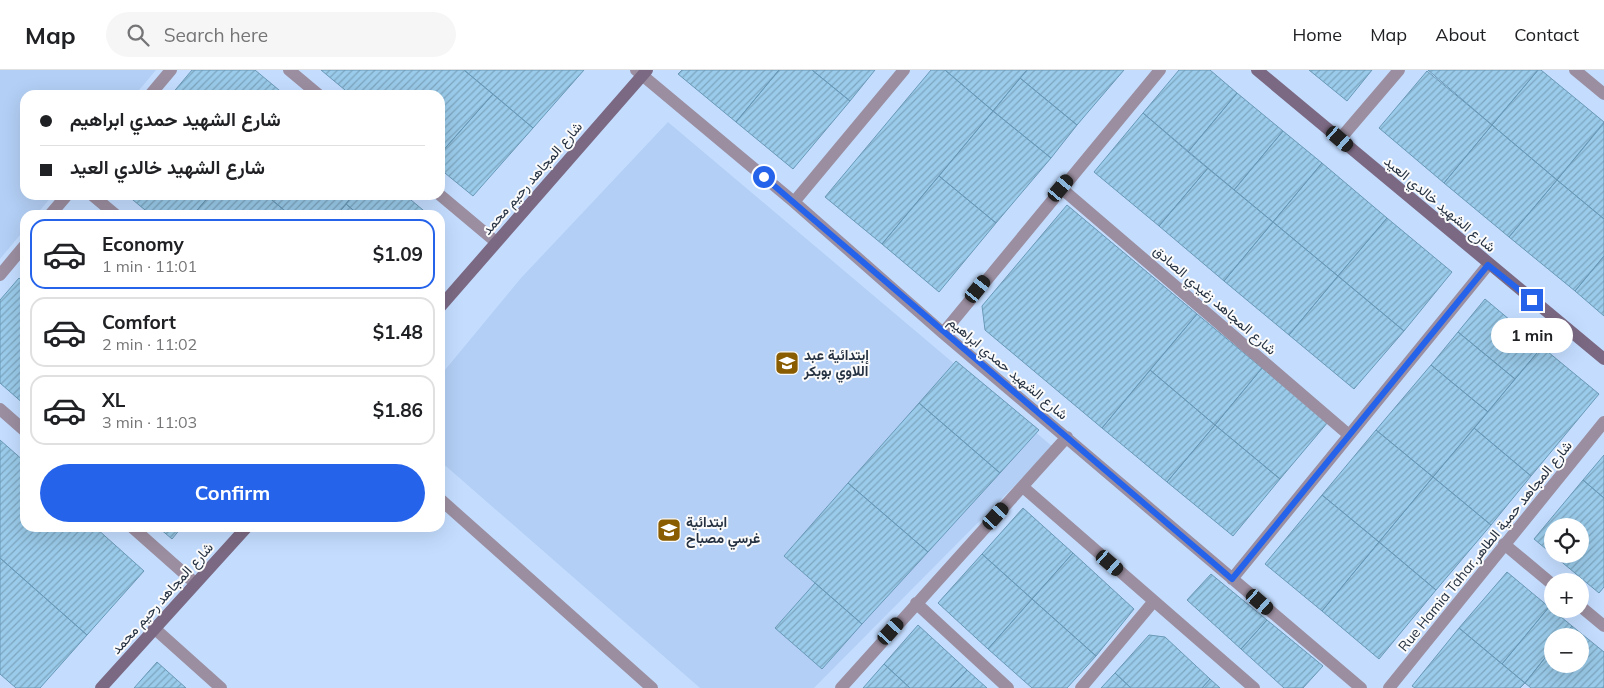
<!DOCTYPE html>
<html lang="en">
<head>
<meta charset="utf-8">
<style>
	:root { --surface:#fff; --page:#f6f6f6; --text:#202124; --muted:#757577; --line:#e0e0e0; --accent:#2563eb }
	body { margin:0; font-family:Mulish,Vazirmatn,sans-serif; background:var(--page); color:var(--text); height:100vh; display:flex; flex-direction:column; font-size:19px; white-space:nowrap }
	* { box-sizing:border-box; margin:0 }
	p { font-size:16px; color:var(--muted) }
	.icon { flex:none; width:28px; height:28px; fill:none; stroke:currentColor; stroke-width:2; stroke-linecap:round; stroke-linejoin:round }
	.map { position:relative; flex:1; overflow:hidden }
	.side { position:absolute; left:20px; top:140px; width:425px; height:322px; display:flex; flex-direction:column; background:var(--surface); border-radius:15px; box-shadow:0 5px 20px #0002 }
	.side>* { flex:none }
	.guide { position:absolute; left:20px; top:20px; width:425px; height:110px; border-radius:15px; box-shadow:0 5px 20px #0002; display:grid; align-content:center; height:110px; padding:0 20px; background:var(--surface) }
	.controls { position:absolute; left:1544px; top:448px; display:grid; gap:10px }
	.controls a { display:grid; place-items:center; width:45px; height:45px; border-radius:50%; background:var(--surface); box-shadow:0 5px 20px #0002; font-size:25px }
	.end { position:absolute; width:22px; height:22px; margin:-11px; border:6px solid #2563eb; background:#fff; box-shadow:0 0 0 2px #fff }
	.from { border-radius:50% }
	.bubble { position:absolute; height:35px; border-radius:18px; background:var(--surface); box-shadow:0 5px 20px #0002; font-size:16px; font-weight:700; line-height:35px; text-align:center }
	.car { position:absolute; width:15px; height:30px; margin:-15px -8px; border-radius:6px; box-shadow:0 0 4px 1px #0007; background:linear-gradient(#222 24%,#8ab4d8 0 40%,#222 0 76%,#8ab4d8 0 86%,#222 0) }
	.guide b { display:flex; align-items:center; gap:18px; height:48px; font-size:19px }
	.guide b+b { border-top:1px solid var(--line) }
	.guide i { width:12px; height:12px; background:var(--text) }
	ul { padding:9px 0 0; list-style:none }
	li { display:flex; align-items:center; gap:15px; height:70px; margin:0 10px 8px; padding:0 10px; border:2px solid var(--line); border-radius:15px }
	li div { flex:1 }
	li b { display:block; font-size:19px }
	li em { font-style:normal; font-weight:700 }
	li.current { border-color:var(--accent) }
	li>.icon { width:45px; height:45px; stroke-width:1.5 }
	.cta { display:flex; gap:10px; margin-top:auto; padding:10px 20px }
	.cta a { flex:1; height:58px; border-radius:30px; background:var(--accent); color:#fff; font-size:20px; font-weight:700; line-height:58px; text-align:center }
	header { display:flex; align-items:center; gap:30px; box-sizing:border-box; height:70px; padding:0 25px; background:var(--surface); border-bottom:1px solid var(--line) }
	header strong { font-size:24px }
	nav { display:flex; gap:28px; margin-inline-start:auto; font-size:18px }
	.search { width:350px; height:45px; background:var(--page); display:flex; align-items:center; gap:12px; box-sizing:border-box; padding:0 18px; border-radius:28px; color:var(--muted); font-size:19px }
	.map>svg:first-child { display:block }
</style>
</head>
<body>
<header>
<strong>Map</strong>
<div class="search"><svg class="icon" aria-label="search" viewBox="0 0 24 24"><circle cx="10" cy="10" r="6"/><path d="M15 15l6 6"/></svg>Search here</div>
<nav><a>Home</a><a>Map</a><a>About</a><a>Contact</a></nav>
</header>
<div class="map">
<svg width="1604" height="618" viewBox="0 0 1604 618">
	<defs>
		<pattern id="building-hatch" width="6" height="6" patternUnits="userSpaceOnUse" patternTransform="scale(1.25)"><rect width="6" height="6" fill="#9acbea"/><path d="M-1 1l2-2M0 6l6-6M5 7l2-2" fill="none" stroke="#7da5bf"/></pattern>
	</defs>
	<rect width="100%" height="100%" fill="#c4ddff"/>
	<path fill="#b3cff5" d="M 0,0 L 156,0 L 135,25 L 25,25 L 25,125 L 53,125 L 36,145 L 25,145 L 25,159 L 0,189 Z
		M 668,52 L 1053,377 L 814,618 L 700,618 L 440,391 L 440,306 L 521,208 Z"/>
	<path fill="url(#building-hatch)" stroke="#6999b7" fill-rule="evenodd" d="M 192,0 L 255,0 L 285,25 L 171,25 Z
		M 321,0 L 464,0 L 493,24 L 440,84 L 440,25 L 351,25 Z
		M 464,0 L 584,0 L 533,58 Z
		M 682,0 L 779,0 L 736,52 L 678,4 Z
		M 779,0 L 812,0 L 850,31 L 793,99 L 736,52 Z
		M 812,0 L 875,0 L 850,31 Z
		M 931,0 L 945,0 L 993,41 L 882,174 L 825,127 Z
		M 945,0 L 1027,0 L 993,41 Z
		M 1027,0 L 1124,0 L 1077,55 L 1020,8 Z
		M 1179,0 L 1210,0 L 1237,23 L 1188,82 L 1143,43 Z
		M 1309,0 L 1372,0 L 1347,31 Z
		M 1428,0 L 1538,0 L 1492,55 Z
		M 1538,0 L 1541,0 L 1604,52 L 1557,110 L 1492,55 Z
		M 1427,1 L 1492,55 L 1444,113 L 1379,58 Z
		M 1020,8 L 1077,55 L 1051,88 L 993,41 Z
		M 1237,23 L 1283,61 L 1234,120 L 1188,82 Z
		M 493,24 L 533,58 L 473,126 L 440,99 L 440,84 Z
		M 993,41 L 1051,88 L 996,153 L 939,106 Z
		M 1143,43 L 1208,98 L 1159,156 L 1094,102 Z
		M 1604,53 L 1604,149 L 1557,110 Z
		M 1492,55 L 1557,110 L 1509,167 L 1444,113 Z
		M 1283,61 L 1322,93 L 1273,152 L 1234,120 Z
		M 1322,93 L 1387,148 L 1338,206 L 1273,152 Z
		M 1208,98 L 1273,152 L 1224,211 L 1159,156 Z
		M 939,106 L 996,153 L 939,222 L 882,174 Z
		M 1557,110 L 1604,149 L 1604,186 L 1575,221 L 1509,167 Z
		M 127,125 L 210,125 L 193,145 L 151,145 Z
		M 210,125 L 266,125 L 290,145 L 193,145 Z
		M 266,125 L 353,125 L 337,145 L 290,145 Z
		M 353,125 L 405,125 L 429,145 L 359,145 L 346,134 Z
		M 346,134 L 359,145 L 337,145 Z
		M 1067,135 L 1197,244 L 1102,358 L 985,260 L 982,236 Z
		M 1387,148 L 1452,202 L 1404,261 L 1338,206 Z
		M 1273,152 L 1338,206 L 1289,265 L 1224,211 Z
		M 1604,186 L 1604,246 L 1575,221 Z
		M 1338,206 L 1404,261 L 1354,319 L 1289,265 Z
		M 19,208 L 25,213 L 25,335 L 0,313 L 0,230 Z
		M 1485,229 L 1542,277 L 1515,309 L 1458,262 Z
		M 1197,244 L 1262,298 L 1215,355 L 1150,300 Z
		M 1458,262 L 1515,309 L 1488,342 L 1431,295 Z
		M 1542,277 L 1599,324 L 1531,406 L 1474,358 Z
		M 956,291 L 1039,360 L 1000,403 L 919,333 Z
		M 1431,295 L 1488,342 L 1433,407 L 1376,360 Z
		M 1262,298 L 1328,352 L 1280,409 L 1215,355 Z
		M 1150,300 L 1215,355 L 1167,412 L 1102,358 Z
		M 919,333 L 1000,403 L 928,482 L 848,413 Z
		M 1215,355 L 1280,409 L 1233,466 L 1167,412 Z
		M 1474,358 L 1531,406 L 1491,455 L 1433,407 Z
		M 1376,360 L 1433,407 L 1379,472 L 1322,425 Z
		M 0,370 L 25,392 L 25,458 L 96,458 L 144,501 L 87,565 L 0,488 Z
		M 1604,385 L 1604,428 L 1583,410 Z
		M 1433,407 L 1491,455 L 1436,520 L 1379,472 Z
		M 1583,410 L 1604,428 L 1604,517 L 1599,523 L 1534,469 ZM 1552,456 L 1580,456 L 1580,484 L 1552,484 Z
		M 848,413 L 928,482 L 862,554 L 784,486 Z
		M 1322,425 L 1379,472 L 1322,541 L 1265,494 Z
		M 1023,438 L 1073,483 L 1032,529 L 982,484 Z
		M 159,458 L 181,458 L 172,469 Z
		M 1379,472 L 1436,520 L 1379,589 L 1322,541 Z
		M 1073,483 L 1134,539 L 1096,586 L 1032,529 Z
		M 982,484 L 1032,529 L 988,579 L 938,533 Z
		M 0,488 L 87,565 L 40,618 L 16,618 L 0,604 Z
		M 1507,502 L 1549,537 L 1502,594 L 1459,558 Z
		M 1211,504 L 1267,550 L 1241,579 L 1187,530 Z
		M 815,513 L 862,554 L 822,599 L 775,558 Z
		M 1032,529 L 1096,586 L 1067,618 L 1032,618 L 988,579 Z
		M 1549,537 L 1572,556 L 1563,566 L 1552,566 L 1552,579 L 1525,613 L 1502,594 Z
		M 1267,550 L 1323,596 L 1303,618 L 1284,618 L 1241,579 Z
		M 918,555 L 967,600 L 950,618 L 910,618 L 884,594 Z
		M 1572,556 L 1604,582 L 1604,618 L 1531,618 L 1525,613 L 1552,579 L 1552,594 L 1580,594 L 1580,566 L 1563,566 Z
		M 1459,558 L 1525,613 L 1520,618 L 1415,618 L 1412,616 Z
		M 1149,565 L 1165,567 L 1210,609 L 1202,618 L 1131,618 L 1115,603 Z
		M 157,592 L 186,618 L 134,618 Z
		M 884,594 L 910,618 L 863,618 Z
		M 967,600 L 987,618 L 950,618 Z
		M 1115,603 L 1131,618 L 1101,618 Z
		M 1210,609 L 1220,618 L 1202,618 Z"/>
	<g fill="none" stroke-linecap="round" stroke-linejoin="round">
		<path stroke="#9b8ea0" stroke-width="12" d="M 289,0 L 319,25
			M 636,0 L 794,132 L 943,263 L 1361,618
			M 1575,0 L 1604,24
			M 150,25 L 171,0
			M 1340,69 L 1399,0
			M 1061,118 L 1349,365
			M 92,125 L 116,145
			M 440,125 L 496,172
			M 794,132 L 904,0
			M 50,145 L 67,125
			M 0,205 L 25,175
			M 943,263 L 1160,0
			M 0,339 L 25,361
			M 1023,417 L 1254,618
			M 440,429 L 652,618
			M 133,458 L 195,513
			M 1504,474 L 1552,514
			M 1232,509 L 1488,195
			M 916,533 L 1008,618
			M 1580,536 L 1604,556
			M 154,558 L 221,618
			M 841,618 L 1067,367
			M 1081,618 L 1154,531
			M 1389,618 L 1604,352"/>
		<path stroke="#7b6983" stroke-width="12" d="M 1257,0 L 1604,289
			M 440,237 L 647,0
			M 101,618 L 246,458"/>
	</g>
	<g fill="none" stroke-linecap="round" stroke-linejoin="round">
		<path stroke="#2563eb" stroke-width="6" d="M 764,107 L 1232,509 L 1488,195 L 1532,230"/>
	</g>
	<defs>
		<g id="school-square" transform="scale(1.25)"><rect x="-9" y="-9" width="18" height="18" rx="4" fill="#895c00" stroke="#fbfbfb"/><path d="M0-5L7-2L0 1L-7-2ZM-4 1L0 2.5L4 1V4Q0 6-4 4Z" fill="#fff"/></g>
	</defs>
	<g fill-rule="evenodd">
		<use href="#school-square" x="787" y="293"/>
		<use href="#school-square" x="669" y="460"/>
	</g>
	<g text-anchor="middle" stroke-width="4" stroke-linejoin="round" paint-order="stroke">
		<g font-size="14" fill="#263242" stroke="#fbfbfb">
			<text transform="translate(532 108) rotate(-49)" y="5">شارع المجاهد رحيم محمد</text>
			<text transform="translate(1440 134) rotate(40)" y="5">شارع الشهيد خالدي العيد</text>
			<text transform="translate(1215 230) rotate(41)" y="5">شارع المجاهد زغيدي الصادق</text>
			<text transform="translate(1008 298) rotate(40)" y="5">شارع الشهيد حمدي ابراهيم</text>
			<text transform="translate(1485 476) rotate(-51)" y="5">Rue Hamia Tahar,شارع المجاهد حمية الطاهر</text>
			<text transform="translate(162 528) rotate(-48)" y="5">شارع المجاهد رحيم محمد</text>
		</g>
		<g font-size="14" font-weight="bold" fill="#263242" stroke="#fbfbfb" text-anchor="start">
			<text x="804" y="290">إبتدائية عبد<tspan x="804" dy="16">اللاوي بوبكر</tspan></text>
			<text x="686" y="457">ابتدائية<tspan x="686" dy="16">غرسي مصباح</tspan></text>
		</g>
	</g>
</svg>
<div class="controls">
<a><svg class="icon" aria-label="locate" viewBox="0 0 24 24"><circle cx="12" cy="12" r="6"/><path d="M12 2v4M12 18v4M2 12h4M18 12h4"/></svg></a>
<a>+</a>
<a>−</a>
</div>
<i class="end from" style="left:764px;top:107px"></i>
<i class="end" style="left:1532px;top:230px"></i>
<div class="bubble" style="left:1491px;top:248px;width:82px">1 min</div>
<i class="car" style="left:1340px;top:69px;rotate:131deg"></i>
<i class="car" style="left:1061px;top:118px;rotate:40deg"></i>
<i class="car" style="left:978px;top:219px;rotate:39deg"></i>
<i class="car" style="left:996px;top:446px;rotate:42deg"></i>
<i class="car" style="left:1110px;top:493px;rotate:131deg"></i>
<i class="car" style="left:1260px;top:532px;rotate:131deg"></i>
<i class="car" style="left:891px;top:561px;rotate:42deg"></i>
<div class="guide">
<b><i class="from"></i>شارع الشهيد حمدي ابراهيم</b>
<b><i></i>شارع الشهيد خالدي العيد</b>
</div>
<section class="side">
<ul>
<li class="current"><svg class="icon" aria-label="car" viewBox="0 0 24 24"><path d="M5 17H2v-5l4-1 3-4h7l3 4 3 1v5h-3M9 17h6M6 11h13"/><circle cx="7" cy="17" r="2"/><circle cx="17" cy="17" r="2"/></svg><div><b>Economy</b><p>1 min · 11:01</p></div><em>$1.09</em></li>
<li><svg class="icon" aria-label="car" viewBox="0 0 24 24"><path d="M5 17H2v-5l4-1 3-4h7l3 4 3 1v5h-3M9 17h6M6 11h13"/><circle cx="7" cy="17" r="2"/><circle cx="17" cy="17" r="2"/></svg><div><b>Comfort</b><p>2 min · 11:02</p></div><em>$1.48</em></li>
<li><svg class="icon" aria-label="car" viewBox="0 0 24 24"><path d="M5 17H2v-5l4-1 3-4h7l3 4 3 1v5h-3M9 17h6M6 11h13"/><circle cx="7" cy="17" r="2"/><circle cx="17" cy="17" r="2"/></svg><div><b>XL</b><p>3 min · 11:03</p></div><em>$1.86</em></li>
</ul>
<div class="cta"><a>Confirm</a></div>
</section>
</div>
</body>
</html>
